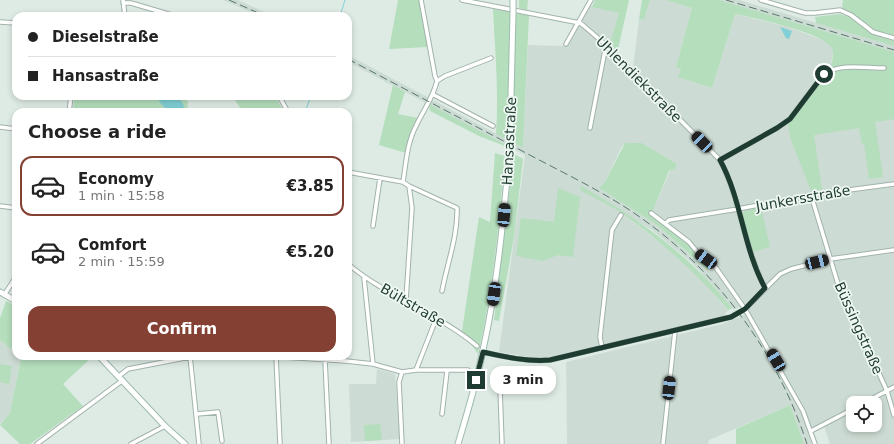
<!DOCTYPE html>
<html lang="en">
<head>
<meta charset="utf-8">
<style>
	:root { --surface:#fff; --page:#f6f6f6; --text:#222; --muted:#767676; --line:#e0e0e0; --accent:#854034 }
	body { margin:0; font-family:"DejaVu Sans",sans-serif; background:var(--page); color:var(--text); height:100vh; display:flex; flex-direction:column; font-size:15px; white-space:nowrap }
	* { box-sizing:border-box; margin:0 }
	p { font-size:13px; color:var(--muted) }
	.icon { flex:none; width:22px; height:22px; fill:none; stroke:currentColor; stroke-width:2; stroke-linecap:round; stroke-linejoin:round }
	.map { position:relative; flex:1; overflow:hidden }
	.side { position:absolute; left:12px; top:108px; width:340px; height:252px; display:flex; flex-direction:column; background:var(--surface); border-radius:12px; box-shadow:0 2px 6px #0003 }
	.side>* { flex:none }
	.hud { position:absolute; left:12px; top:12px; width:340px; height:88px; border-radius:12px; box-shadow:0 2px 6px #0003; display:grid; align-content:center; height:88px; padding:0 16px; background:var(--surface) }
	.buttons { position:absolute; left:846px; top:396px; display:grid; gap:8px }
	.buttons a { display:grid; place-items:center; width:36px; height:36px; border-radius:8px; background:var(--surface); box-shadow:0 2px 6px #0003; font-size:20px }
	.end { position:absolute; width:18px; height:18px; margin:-9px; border:5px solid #1e3c31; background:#fff; box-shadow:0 0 0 2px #fff }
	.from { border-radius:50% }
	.bubble { position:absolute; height:28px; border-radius:12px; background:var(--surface); box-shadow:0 2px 6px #0003; font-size:13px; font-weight:600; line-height:28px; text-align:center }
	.car { position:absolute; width:12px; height:24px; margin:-12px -6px; border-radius:5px; box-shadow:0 0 3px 1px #0007; background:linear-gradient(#222 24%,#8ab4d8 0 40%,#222 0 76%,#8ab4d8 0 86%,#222 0) }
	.hud b { display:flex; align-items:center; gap:14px; height:38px; font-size:15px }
	.hud b+b { border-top:1px solid var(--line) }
	.hud i { width:10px; height:10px; background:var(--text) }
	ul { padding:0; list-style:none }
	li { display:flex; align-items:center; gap:12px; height:60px; margin:0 8px 6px; padding:0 8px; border:2px solid transparent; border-radius:12px }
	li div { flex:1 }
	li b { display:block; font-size:15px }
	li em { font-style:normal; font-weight:600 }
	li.on { border-color:var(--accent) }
	li>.icon { width:36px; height:36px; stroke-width:1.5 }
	h2 { padding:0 16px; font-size:18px; line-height:48px }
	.button { display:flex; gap:8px; margin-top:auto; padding:8px 16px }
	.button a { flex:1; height:46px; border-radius:12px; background:var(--accent); color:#fff; font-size:16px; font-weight:600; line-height:46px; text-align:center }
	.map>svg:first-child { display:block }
</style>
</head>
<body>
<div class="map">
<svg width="894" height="444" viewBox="0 0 894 444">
	<rect width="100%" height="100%" fill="#deebe4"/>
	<path fill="#ccdbd3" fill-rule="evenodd" d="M 223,0 L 238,0 L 273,16 L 260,16 Z
		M 650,0 L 665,0 L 692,8 L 676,67 L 681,69 L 679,77 L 712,88 L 735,14 L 789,27 L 827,42 L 832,48 L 833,54 L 829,73 L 841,70 L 894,71 L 894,444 L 830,444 L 824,426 L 808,434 L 812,444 L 804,444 L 790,405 L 709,440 L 708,444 L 567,444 L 566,362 L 722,324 L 744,315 L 739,307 L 734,310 L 692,263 L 651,229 L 581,190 L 622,213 L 666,247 L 691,269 L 729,310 L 726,312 L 725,317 L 548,359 L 540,359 L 499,352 L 525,155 L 348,62 L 348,55 L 523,148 L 528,45 L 567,46 L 587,5 L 619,13 L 609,46 L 633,69 L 639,19 L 644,20 ZM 625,143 L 642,143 L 677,164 L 675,169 L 670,171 L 652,213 L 706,270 L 657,225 L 599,188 L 605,182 L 621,148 ZM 853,403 L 875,403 L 875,425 L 853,425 Z
		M 719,0 L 739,0 L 894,46 L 894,52 Z
		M 0,340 L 16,353 L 16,356 L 21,358 L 10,413 L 0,424 Z
		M 377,369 L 395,374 L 400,439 L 351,442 L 349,384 L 376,384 Z"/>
	<path fill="#b4debc" d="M 398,0 L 419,0 L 428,47 L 389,49 Z
		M 519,0 L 528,0 L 527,10 L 519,8 Z
		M 595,0 L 629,0 L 617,54 L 609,46 L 619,13 L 592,7 Z
		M 642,0 L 650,0 L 644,20 L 639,19 Z
		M 665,0 L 719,0 L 894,52 L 894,119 L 875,122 L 883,177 L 869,179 L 864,144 L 862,144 L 859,128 L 814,135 L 822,190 L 811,191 L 791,140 L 788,124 C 804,109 819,73 841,70 C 855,68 871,70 885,71 L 884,67 L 830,68 C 832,62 835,53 831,47 C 821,32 755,18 735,14 L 712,88 L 678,77 L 681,69 L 676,67 L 692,8 Z
		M 843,0 L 894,0 L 894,35 L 874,30 L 842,8 Z
		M 493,9 L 529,15 L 523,148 L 496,134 C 499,91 495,51 493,9 Z
		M 840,14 L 849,17 L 872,34 L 894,41 L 894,46 L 816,23 L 815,17 Z
		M 393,85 L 405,92 L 398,114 L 418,118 L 408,141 L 406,153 L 379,145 Z
		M 74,96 L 183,96 L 188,102 L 187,112 L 73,112 Z
		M 237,96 L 275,96 L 284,112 L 243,112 L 235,100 Z
		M 429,104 L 510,147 L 510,148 L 479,136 L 430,111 Z
		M 625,143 L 642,143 L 677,164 L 675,169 L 669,171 L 652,213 L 713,265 L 707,270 L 657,225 L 599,188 L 605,182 Z
		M 495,153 L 505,156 C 499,223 493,289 478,354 L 462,331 L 479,217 L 490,222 Z
		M 514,154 L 523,159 L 514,237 L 499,321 L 494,320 Z
		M 581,186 C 641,220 689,255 732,308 L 729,310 C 696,274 663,242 623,214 C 610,205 594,198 580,190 Z
		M 558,188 L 580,197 L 573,257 L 558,255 L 543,261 L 516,256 L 521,218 L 554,222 Z
		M 761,207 L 770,247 L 752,252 L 742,216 L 744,211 Z
		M 6,301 L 16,306 L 16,353 L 0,340 L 0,318 Z
		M 19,356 L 92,357 L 63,384 L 83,406 L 30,444 L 20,444 L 0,425 L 10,413 L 21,358 Z
		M 0,364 L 12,366 L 9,384 L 0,382 Z
		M 790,405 L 804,444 L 736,444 L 736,429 Z
		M 380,424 L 382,440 L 365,441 L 364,425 Z"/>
	<path fill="#80d0d6" d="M 780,27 L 792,31 L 789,39 L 786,38 Z
		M 160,96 L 180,99 L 184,106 L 182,112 C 172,112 165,110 159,101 Z"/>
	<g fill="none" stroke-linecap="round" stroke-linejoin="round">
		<path stroke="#80d0d6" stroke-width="1" d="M 340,16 L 345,0
			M 305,112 L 311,96"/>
		<g stroke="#a1b3ab" stroke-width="5.5">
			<path id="minor" d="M 123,0 L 125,16
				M 421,0 L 435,76 L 437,81
				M 462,0 L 580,23 L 584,26 L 606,45 L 720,160 C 741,200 744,248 765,288
				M 761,0 L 805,13 L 815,13 L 840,10 L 851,15 L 873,32 L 894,38
				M 123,3 L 131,3 L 175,16
				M 0,22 L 16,23
				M 566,44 L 591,0
				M 434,95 L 493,126
				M 279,96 L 288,112
				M 69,112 L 71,96
				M 0,127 L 16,129
				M 590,128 L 606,45
				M 720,160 L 777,128 L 790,119 L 824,74 C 840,63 865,68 884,68
				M 348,172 L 403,182 L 409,186 L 412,208 L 406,300
				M 403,182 C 406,163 407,143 416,126 C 423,111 433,98 437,81 L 445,76 L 491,58
				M 409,186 L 457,208 C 458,236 447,264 442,291
				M 811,195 L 838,284 L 887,391 L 894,415
				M 0,206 L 16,208
				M 651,213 L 689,242 L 698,253 L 714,265 L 745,309 L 803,411 L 815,444
				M 666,223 L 669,220 L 738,209 L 811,195 L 894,184
				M 373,226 L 380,178
				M 348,264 C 387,297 438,313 477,346
				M 364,278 L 373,364
				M 4,295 L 16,277
				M 602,348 L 600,337 L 612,230 L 621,215
				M 483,352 C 504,357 528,362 550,360 L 731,317 L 745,309 L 780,274 L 791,269 L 830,259 L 894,250
				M 190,356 L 199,444
				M 267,356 L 346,361 L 373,364 L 402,372 L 416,370 L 468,370
				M 276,356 L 280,444
				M 325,360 L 329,444
				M 416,370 L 436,319
				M 402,372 L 399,382 L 402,444
				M 119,376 L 128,369 L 195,356
				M 500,388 L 494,376 L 496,373 L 501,372 L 504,374 L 500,388 L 502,444
				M 864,403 L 894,387
				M 197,414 L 218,412 L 222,441
				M 442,414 L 447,371
				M 811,431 L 853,409
				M 37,444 L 123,380
				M 131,444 L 165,426
				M 663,444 L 675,331"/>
		</g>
		<g stroke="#9ebbae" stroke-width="7">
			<path id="secondary" d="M 513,0 L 513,7
				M 510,137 L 513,13
				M 0,292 L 16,301
				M 99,356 L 165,426 L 185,444
				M 458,444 C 467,413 477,382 483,350 C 497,287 503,222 509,158"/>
		</g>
		<use href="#minor" stroke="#fff" stroke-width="3.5"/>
		<use href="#secondary" stroke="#fff" stroke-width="5"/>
		<path stroke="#58786c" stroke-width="1" stroke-dasharray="8 4" stroke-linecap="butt" d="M 229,0 L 265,16
			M 726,0 L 894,50
			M 348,59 C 403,88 458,117 513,146 C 551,167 591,185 628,209 C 712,264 776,348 807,444"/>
		<g stroke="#9ebbae" stroke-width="7" stroke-linecap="butt">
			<path id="secondary-bridge" d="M 513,7 L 513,13
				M 509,158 L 510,137"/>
		</g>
		<use href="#secondary-bridge" stroke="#fff" stroke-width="5"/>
	</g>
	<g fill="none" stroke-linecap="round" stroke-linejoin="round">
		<path stroke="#1e3c31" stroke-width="5" d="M 476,380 L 483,352 C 505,357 528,362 550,360 L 731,317 L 745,309 L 765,288 C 743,248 742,200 720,160 L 777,128 L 790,119 L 824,74"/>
	</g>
	<g text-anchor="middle" stroke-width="3.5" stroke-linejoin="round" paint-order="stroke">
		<g font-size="14" fill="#1e3c31" stroke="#eef7f2">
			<text transform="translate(639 79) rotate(45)" y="5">Uhlendiekstraße</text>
			<text transform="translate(509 141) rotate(-87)" y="5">Hansastraße</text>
			<text transform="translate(803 198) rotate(-10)" y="5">Junkersstraße</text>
			<text transform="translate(413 305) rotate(30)" y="5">Bültstraße</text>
			<text transform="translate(859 328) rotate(66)" y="5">Büssingstraße</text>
		</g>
	</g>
</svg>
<div class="buttons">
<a><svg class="icon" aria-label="locate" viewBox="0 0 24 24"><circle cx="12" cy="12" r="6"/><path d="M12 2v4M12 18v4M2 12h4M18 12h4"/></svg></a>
</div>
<i class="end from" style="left:824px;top:74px"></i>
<i class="end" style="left:476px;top:380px"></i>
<div class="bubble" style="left:490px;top:366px;width:66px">3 min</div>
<i class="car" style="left:702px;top:142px;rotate:316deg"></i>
<i class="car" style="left:504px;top:215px;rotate:5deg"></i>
<i class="car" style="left:706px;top:259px;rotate:306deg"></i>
<i class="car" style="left:817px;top:262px;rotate:76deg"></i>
<i class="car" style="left:494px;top:294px;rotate:188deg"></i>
<i class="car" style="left:776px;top:360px;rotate:329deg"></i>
<i class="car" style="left:669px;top:388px;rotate:6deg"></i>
<div class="hud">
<b><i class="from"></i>Dieselstraße</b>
<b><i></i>Hansastraße</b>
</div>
<section class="side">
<h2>Choose a ride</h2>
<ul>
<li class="on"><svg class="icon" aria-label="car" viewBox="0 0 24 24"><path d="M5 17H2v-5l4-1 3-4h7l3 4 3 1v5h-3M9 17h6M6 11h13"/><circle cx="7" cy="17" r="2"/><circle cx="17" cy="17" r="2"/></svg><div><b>Economy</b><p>1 min · 15:58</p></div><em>€3.85</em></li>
<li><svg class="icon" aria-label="car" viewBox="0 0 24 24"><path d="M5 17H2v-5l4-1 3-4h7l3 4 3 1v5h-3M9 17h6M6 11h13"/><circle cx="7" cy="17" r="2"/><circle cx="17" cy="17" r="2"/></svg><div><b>Comfort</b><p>2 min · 15:59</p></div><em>€5.20</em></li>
</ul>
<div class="button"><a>Confirm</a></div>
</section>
</div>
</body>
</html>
